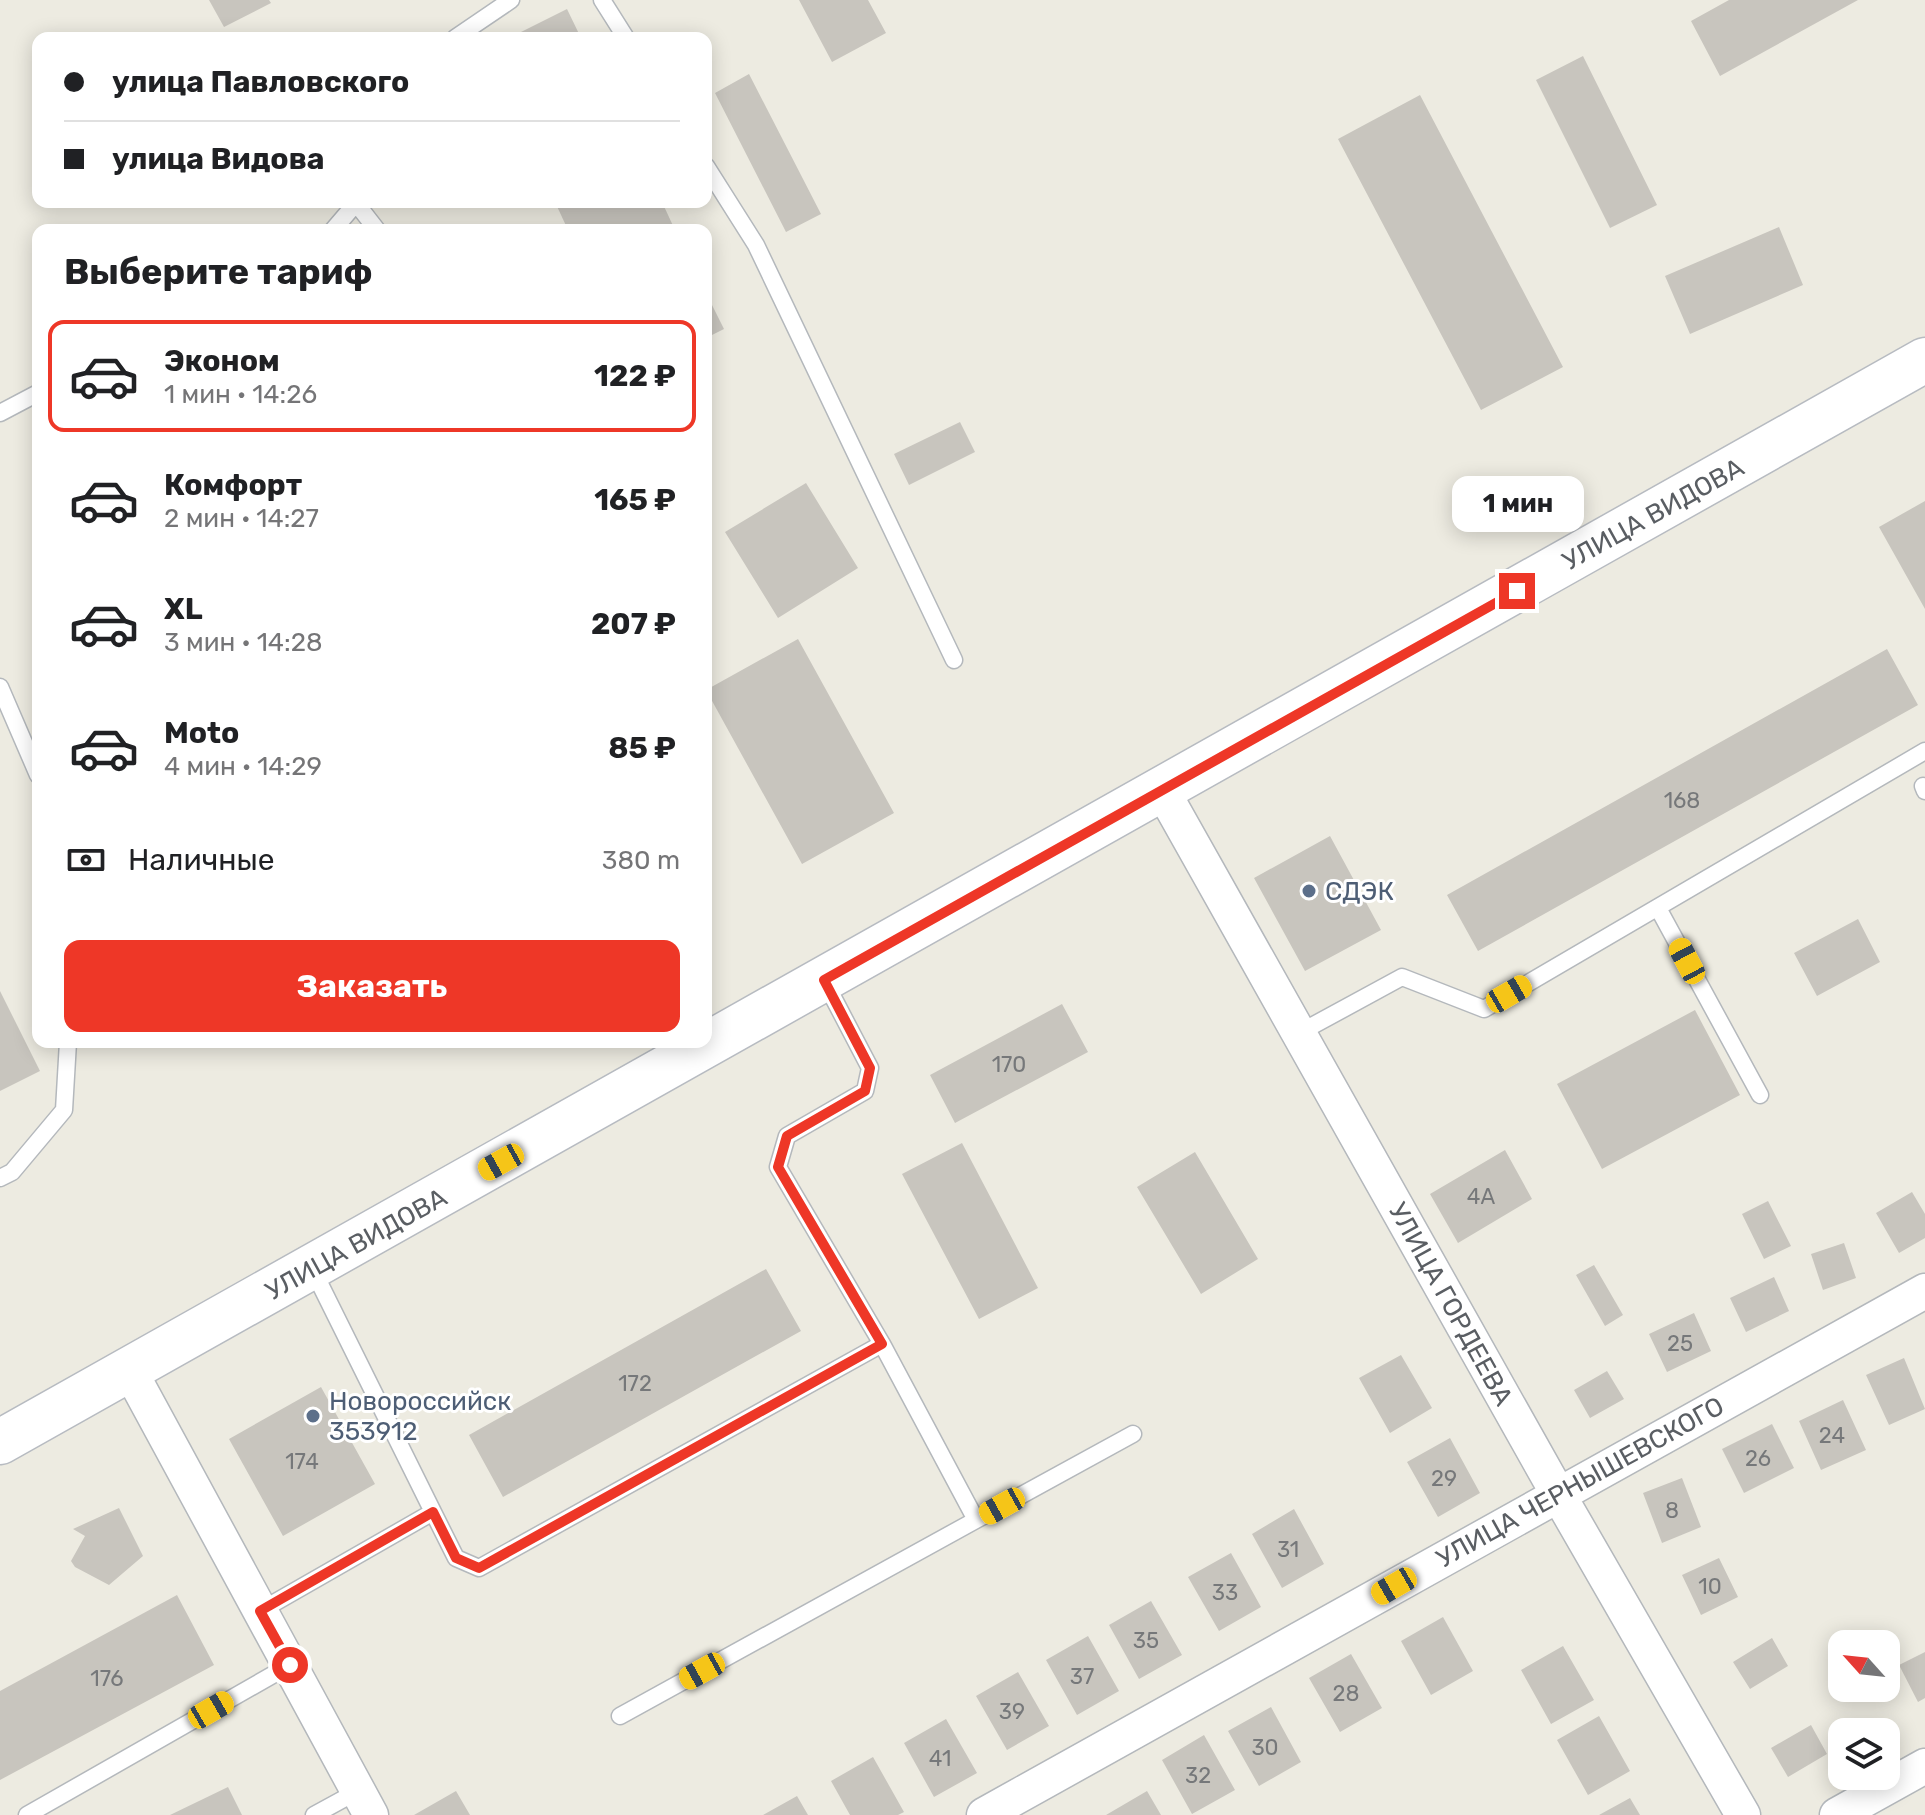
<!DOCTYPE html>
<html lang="ru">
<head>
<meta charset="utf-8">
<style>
	:root { --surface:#fff; --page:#f6f6f6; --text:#202124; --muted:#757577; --line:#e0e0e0; --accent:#ee3727 }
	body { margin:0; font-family:Rubik,sans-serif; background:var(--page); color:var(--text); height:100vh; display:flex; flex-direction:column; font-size:30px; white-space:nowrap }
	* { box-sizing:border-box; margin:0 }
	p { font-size:26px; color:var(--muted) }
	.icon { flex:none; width:44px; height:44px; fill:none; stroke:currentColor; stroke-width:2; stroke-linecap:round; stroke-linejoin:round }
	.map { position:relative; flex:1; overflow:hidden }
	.details { position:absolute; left:32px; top:224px; width:680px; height:824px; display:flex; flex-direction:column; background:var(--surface); border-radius:16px; box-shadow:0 4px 20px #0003 }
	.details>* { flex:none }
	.hud { position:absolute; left:32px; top:32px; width:680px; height:176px; border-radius:16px; box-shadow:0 4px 20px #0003; display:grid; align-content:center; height:176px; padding:0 32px; background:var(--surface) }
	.needle { width:52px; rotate:297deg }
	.controls { position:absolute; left:1828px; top:1630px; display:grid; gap:16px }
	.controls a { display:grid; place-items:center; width:72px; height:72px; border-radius:16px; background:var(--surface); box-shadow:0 4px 20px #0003; font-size:40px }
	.end { position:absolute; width:36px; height:36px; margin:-18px; border:10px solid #ee3727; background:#fff; box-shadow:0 0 0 4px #fff }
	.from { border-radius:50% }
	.bubble { position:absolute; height:56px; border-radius:16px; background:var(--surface); box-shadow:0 4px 20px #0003; font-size:26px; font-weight:700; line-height:56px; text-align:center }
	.car { position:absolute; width:24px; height:48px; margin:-24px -12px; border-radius:10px; box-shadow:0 0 6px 2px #0007; background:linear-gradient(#f5c518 24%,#345 0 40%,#f5c518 0 76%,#345 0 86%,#f5c518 0) }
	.hud b { display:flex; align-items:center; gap:28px; height:76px; font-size:30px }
	.hud b+b { border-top:2px solid var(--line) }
	.hud i { width:20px; height:20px; background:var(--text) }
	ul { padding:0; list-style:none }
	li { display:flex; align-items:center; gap:24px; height:112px; margin:0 16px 12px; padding:0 16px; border:4px solid transparent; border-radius:16px }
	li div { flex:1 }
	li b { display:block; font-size:30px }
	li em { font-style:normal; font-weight:700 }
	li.on { border-color:var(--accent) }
	li>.icon { width:72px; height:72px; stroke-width:1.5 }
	h2 { padding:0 32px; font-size:36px; line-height:96px }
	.pay { display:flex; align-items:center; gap:20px; height:88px; padding:0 32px; font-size:30px }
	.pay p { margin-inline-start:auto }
	.primary-button { display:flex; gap:16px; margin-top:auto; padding:16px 32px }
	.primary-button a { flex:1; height:92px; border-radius:16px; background:var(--accent); color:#fff; font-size:32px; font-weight:700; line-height:92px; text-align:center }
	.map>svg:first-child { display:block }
</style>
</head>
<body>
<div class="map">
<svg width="1925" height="1815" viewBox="0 0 1925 1815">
	<rect width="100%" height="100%" fill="#edebe1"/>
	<path fill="#c8c5be" d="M 209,0 L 269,0 L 271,3 L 224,27 Z
		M 799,0 L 868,0 L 886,33 L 832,62 Z
		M 1729,0 L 1858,0 L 1720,76 L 1691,21 Z
		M 567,9 L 581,38 L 509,38 Z
		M 1583,56 L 1657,205 L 1610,228 L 1536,80 Z
		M 749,74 L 821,214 L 786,232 L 715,93 Z
		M 1420,95 L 1563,367 L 1481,410 L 1338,139 Z
		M 555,202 L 662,202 L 675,230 L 568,230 Z
		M 1779,227 L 1803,285 L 1690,334 L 1665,276 Z
		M 706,293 L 724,329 L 706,338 Z
		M 960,422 L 975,452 L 909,485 L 894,454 Z
		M 806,483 L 858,568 L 778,618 L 725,532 Z
		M 1925,501 L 1925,609 L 1879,527 Z
		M 798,639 L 894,813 L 802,864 L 706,690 Z
		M 1887,649 L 1918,705 L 1478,951 L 1447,895 Z
		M 1330,836 L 1381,930 L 1305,971 L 1254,878 Z
		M 1858,919 L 1880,962 L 1817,996 L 1794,953 Z
		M 0,991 L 40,1071 L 0,1091 Z
		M 1062,1004 L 1088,1052 L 955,1123 L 930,1075 Z
		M 1695,1010 L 1740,1095 L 1602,1169 L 1557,1084 Z
		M 962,1143 L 1038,1288 L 979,1319 L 902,1174 Z
		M 1505,1150 L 1532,1199 L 1458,1243 L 1430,1194 Z
		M 1195,1152 L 1258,1259 L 1201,1294 L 1137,1187 Z
		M 1912,1192 L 1925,1214 L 1925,1238 L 1899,1253 L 1876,1213 Z
		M 1768,1201 L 1791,1246 L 1764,1259 L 1742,1214 Z
		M 1844,1243 L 1856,1278 L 1823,1290 L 1811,1254 Z
		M 1594,1265 L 1623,1315 L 1605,1326 L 1576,1275 Z
		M 766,1269 L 801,1331 L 503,1497 L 469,1435 Z
		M 1774,1277 L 1789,1311 L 1746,1332 L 1730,1298 Z
		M 1694,1313 L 1711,1351 L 1667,1372 L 1649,1334 Z
		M 1401,1355 L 1432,1408 L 1390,1433 L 1359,1378 Z
		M 1904,1358 L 1925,1409 L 1889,1425 L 1866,1375 Z
		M 1607,1371 L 1624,1399 L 1590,1418 L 1574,1390 Z
		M 321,1387 L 375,1484 L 283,1536 L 229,1439 Z
		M 1843,1400 L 1866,1450 L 1821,1470 L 1799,1421 Z
		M 1772,1424 L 1794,1468 L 1744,1493 L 1722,1449 Z
		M 1450,1438 L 1480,1493 L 1438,1517 L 1407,1462 Z
		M 1682,1478 L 1701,1527 L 1662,1543 L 1643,1493 Z
		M 119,1508 L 143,1556 L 109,1585 L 75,1567 L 71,1561 L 85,1536 L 73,1529 Z
		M 1294,1509 L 1324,1564 L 1282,1588 L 1252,1534 Z
		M 1231,1553 L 1261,1607 L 1219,1631 L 1188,1577 Z
		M 1719,1558 L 1738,1597 L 1701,1615 L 1682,1575 Z
		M 177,1595 L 214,1665 L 0,1780 L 0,1691 Z
		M 1151,1601 L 1182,1655 L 1139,1679 L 1109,1625 Z
		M 1443,1617 L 1473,1671 L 1431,1695 L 1401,1641 Z
		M 1088,1636 L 1119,1691 L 1077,1715 L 1046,1660 Z
		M 1772,1638 L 1788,1666 L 1750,1689 L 1733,1662 Z
		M 1563,1646 L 1594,1700 L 1551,1724 L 1521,1670 Z
		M 1925,1652 L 1925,1698 L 1918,1702 L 1899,1665 Z
		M 1351,1654 L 1382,1708 L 1340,1732 L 1309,1678 Z
		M 1018,1672 L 1049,1726 L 1007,1750 L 976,1696 Z
		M 1271,1707 L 1301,1762 L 1259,1786 L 1228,1731 Z
		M 1599,1716 L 1630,1771 L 1588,1795 L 1557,1740 Z
		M 946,1719 L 977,1773 L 934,1797 L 904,1743 Z
		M 1811,1725 L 1827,1754 L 1788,1777 L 1771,1748 Z
		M 1204,1735 L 1235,1790 L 1192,1814 L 1162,1760 Z
		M 873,1757 L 904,1812 L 898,1815 L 850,1815 L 831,1781 Z
		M 228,1787 L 242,1815 L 170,1815 Z
		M 456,1791 L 470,1815 L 414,1815 Z
		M 1147,1791 L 1161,1815 L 1106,1815 Z
		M 797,1796 L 808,1815 L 763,1815 Z
		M 1630,1798 L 1640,1815 L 1599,1815 Z"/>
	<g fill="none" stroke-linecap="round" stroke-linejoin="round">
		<g stroke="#b4b8bc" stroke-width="19">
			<path id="lane" d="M 602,0 L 626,38
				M 455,38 L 511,0
				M 706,166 L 756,245 L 954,660
				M 356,203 L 377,230
				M 333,230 L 357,202
				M 0,413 L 38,393
				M 0,687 L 38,775
				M 1923,786 L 1925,791
				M 1658,908 L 1760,1095
				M 825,982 L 870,1068 L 865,1091 L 787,1136 L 778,1167 L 882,1344
				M 1299,1033 L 1402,977 L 1484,1009 L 1925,751
				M 0,1178 L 12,1172 L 64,1110 L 68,1042
				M 313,1270 L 433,1512
				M 976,1520 L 1133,1434
				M 260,1611 L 433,1512 L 456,1558 L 479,1568 L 882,1344 L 976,1520 L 620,1716
				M 27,1815 L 290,1665
				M 314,1815 L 358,1791"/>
		</g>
		<g stroke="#b4b8bc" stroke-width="37">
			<path id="street" d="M 1162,790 L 1558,1494 L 1743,1815
				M 130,1371 L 371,1815
				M 984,1815 L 1925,1291
				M 1837,1815 L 1925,1766"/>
		</g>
		<g stroke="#b7bbc1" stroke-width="47">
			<path id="secondary" d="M 0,1442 L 1925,360"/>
		</g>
		<use href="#lane" stroke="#fff" stroke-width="16"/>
		<use href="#street" stroke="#fff" stroke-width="34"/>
		<use href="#secondary" stroke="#fff" stroke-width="44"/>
	</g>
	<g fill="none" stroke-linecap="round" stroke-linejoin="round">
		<path stroke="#ee3727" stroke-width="10" d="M 290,1665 L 260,1611 L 433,1512 L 456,1558 L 479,1568 L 882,1344 L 778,1167 L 787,1136 L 865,1091 L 870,1068 L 824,980 L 1517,591"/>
	</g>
	<g fill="#5c6f8a" stroke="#fff" stroke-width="3">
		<circle cx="1309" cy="891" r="8"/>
		<circle cx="313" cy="1416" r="8"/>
	</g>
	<g text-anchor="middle" stroke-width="6" stroke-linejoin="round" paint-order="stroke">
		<g font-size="22" fill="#76787a">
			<text x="1682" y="808">168</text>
			<text x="1009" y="1072">170</text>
			<text x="1481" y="1204">4А</text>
			<text x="1680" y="1351">25</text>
			<text x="635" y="1391">172</text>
			<text x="1832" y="1443">24</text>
			<text x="1758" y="1466">26</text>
			<text x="302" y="1469">174</text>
			<text x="1444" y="1486">29</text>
			<text x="1672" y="1518">8</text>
			<text x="1288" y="1557">31</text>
			<text x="1710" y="1594">10</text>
			<text x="1225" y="1600">33</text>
			<text x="1146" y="1648">35</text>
			<text x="1082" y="1684">37</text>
			<text x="107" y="1686">176</text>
			<text x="1346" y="1701">28</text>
			<text x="1012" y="1719">39</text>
			<text x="1265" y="1755">30</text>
			<text x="940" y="1766">41</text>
			<text x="1198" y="1783">32</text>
		</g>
		<g font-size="26" fill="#5a5e63" stroke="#fff">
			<text transform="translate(1653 514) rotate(-29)" y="9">УЛИЦА ВИДОВА</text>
			<text transform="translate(356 1244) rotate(-29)" y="9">УЛИЦА ВИДОВА</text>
			<text transform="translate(1451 1304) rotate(61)" y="9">УЛИЦА ГОРДЕЕВА</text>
			<text transform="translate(1580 1482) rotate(-29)" y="9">УЛИЦА ЧЕРНЫШЕВСКОГО</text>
		</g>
		<g font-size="26" fill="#4e5e75" stroke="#fff" text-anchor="start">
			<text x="1325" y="900">СДЭК</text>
			<text x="329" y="1410">Новороссийск<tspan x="329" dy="30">353912</tspan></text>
		</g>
	</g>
</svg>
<div class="controls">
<a><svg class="needle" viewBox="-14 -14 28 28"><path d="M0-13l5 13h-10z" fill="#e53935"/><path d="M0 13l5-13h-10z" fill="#757577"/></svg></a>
<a><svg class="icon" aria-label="layers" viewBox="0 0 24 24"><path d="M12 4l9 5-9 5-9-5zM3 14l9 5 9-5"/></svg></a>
</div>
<i class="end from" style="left:290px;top:1665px"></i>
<i class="end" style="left:1517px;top:591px"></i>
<div class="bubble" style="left:1452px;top:476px;width:132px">1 мин</div>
<i class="car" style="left:1687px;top:961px;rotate:332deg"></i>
<i class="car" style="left:1509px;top:994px;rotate:60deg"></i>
<i class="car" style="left:501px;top:1162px;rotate:241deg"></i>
<i class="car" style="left:1002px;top:1506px;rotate:241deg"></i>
<i class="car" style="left:1394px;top:1586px;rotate:240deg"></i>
<i class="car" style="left:702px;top:1671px;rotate:241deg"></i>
<i class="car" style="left:211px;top:1710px;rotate:60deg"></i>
<div class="hud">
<b><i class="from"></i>улица Павловского</b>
<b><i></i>улица Видова</b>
</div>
<section class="details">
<h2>Выберите тариф</h2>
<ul>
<li class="on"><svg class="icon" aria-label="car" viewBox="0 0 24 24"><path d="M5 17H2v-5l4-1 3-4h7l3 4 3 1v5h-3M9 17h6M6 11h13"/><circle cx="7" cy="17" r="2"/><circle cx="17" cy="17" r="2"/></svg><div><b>Эконом</b><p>1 мин · 14:26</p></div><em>122 ₽</em></li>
<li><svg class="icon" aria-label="car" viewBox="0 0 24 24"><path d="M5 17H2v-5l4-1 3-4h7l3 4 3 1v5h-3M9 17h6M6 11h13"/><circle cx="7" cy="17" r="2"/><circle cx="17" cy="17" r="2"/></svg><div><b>Комфорт</b><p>2 мин · 14:27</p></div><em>165 ₽</em></li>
<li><svg class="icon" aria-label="car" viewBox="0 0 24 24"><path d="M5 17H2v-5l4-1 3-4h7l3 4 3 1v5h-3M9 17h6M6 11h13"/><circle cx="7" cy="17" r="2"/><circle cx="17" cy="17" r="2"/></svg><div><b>XL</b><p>3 мин · 14:28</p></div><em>207 ₽</em></li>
<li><svg class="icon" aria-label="car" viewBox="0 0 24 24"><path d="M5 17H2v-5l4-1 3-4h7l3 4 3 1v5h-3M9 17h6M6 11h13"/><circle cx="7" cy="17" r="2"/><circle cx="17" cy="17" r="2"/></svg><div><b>Moto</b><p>4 мин · 14:29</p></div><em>85 ₽</em></li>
</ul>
<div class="pay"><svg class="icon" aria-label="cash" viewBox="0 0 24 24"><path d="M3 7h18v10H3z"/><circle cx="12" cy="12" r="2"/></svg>Наличные<p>380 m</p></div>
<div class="primary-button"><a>Заказать</a></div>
</section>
</div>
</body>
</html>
